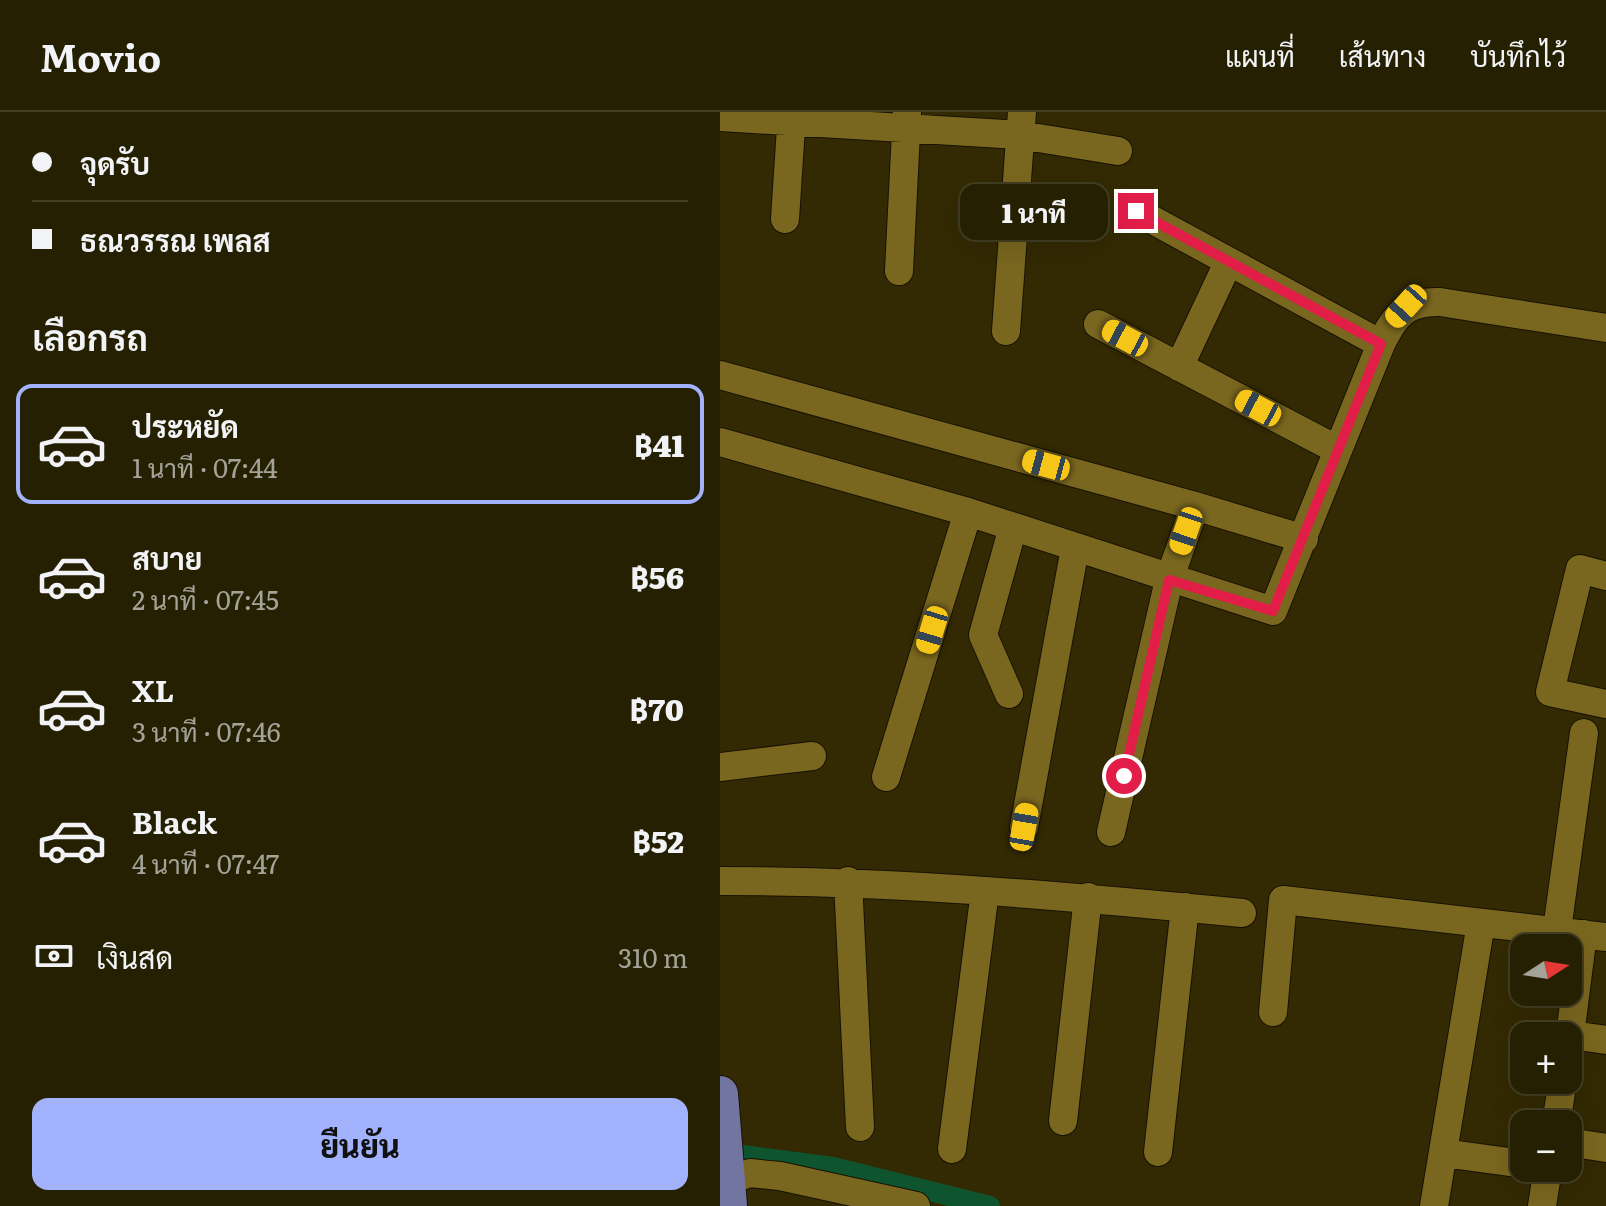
<!DOCTYPE html>
<html lang="th">
<head>
<meta charset="utf-8">
<style>
	:root { --surface:#262002; --page:#2e280c; --text:#f1f3f6; --muted:#a4a399; --line:#423e24; --accent:#a2b2fd }
	body { margin:0; font-family:Literata,Sarabun,serif; background:var(--page); color:var(--text); height:100vh; display:flex; flex-direction:column; font-size:30px; white-space:nowrap }
	* { box-sizing:border-box; margin:0 }
	p { font-size:26px; color:var(--muted) }
	.icon { flex:none; width:44px; height:44px; fill:none; stroke:currentColor; stroke-width:2; stroke-linecap:round; stroke-linejoin:round }
	.map { position:relative; flex:1; overflow:hidden }
	.side { display:flex; flex-direction:column; background:var(--surface); width:720px }
	.side>* { flex:none }
	.guide { display:grid; align-content:center; height:176px; padding:0 32px; background:var(--surface) }
	.needle { width:52px; rotate:78deg }
	.controls { position:absolute; left:790px; top:822px; display:grid; gap:16px }
	.controls a { display:grid; place-items:center; width:72px; height:72px; border-radius:16px; background:var(--surface); box-shadow:0 8px 32px #0002,0 0 0 2px var(--line); font-size:40px }
	.end { position:absolute; width:36px; height:36px; margin:-18px; border:10px solid #e11d48; background:#fff; box-shadow:0 0 0 4px #fff }
	.from { border-radius:50% }
	.bubble { position:absolute; height:56px; border-radius:16px; background:var(--surface); box-shadow:0 8px 32px #0002,0 0 0 2px var(--line); font-size:26px; font-weight:800; line-height:56px; text-align:center }
	.car { position:absolute; width:24px; height:48px; margin:-24px -12px; border-radius:10px; box-shadow:0 0 6px 2px #0007; background:linear-gradient(#f5c518 24%,#345 0 40%,#f5c518 0 76%,#345 0 86%,#f5c518 0) }
	.guide b { display:flex; align-items:center; gap:28px; height:76px; font-size:30px }
	.guide b+b { border-top:2px solid var(--line) }
	.guide i { width:20px; height:20px; background:var(--text) }
	ul { padding:0; list-style:none }
	li { display:flex; align-items:center; gap:24px; height:120px; margin:0 16px 12px; padding:0 16px; border:4px solid transparent; border-radius:16px }
	li div { flex:1 }
	li b { display:block; font-size:30px }
	li em { font-style:normal; font-weight:800 }
	li.selected { border-color:var(--accent) }
	li>.icon { width:72px; height:72px; stroke-width:1.5 }
	h2 { padding:0 32px; font-size:36px; line-height:96px }
	.pay { display:flex; align-items:center; gap:20px; height:88px; padding:0 32px; font-size:30px }
	.pay p { margin-inline-start:auto }
	.primary-button { display:flex; gap:16px; margin-top:auto; padding:16px 32px }
	.primary-button a { flex:1; height:92px; border-radius:16px; background:var(--accent); color:#111; font-size:32px; font-weight:800; line-height:92px; text-align:center }
	header { display:flex; align-items:center; gap:48px; box-sizing:border-box; height:112px; padding:0 40px; background:var(--surface); border-bottom:2px solid var(--line) }
	header strong { font-size:38px }
	nav { display:flex; gap:44px; margin-inline-start:auto; font-size:28px }
	main { display:flex; flex:1; min-height:0 }
	.map>svg:first-child { display:block }
</style>
</head>
<body>
<header>
<strong>Movio</strong>
<nav><a>แผนที่</a><a>เส้นทาง</a><a>บันทึกไว้</a></nav>
</header>
<main>
<section class="side">
<div class="guide">
<b><i class="from"></i>จุดรับ</b>
<b><i></i>ธณวรรณ เพลส</b>
</div>
<h2>เลือกรถ</h2>
<ul>
<li class="selected"><svg class="icon" aria-label="car" viewBox="0 0 24 24"><path d="M5 17H2v-5l4-1 3-4h7l3 4 3 1v5h-3M9 17h6M6 11h13"/><circle cx="7" cy="17" r="2"/><circle cx="17" cy="17" r="2"/></svg><div><b>ประหยัด</b><p>1 นาที · 07:44</p></div><em>฿41</em></li>
<li><svg class="icon" aria-label="car" viewBox="0 0 24 24"><path d="M5 17H2v-5l4-1 3-4h7l3 4 3 1v5h-3M9 17h6M6 11h13"/><circle cx="7" cy="17" r="2"/><circle cx="17" cy="17" r="2"/></svg><div><b>สบาย</b><p>2 นาที · 07:45</p></div><em>฿56</em></li>
<li><svg class="icon" aria-label="car" viewBox="0 0 24 24"><path d="M5 17H2v-5l4-1 3-4h7l3 4 3 1v5h-3M9 17h6M6 11h13"/><circle cx="7" cy="17" r="2"/><circle cx="17" cy="17" r="2"/></svg><div><b>XL</b><p>3 นาที · 07:46</p></div><em>฿70</em></li>
<li><svg class="icon" aria-label="car" viewBox="0 0 24 24"><path d="M5 17H2v-5l4-1 3-4h7l3 4 3 1v5h-3M9 17h6M6 11h13"/><circle cx="7" cy="17" r="2"/><circle cx="17" cy="17" r="2"/></svg><div><b>Black</b><p>4 นาที · 07:47</p></div><em>฿52</em></li>
</ul>
<div class="pay"><svg class="icon" aria-label="cash" viewBox="0 0 24 24"><path d="M3 7h18v10H3z"/><circle cx="12" cy="12" r="2"/></svg>เงินสด<p>310 m</p></div>
<div class="primary-button"><a>ยืนยัน</a></div>
</section>
<div class="map">
<svg width="886" height="1094" viewBox="0 0 886 1094">
	<rect width="100%" height="100%" fill="#332a03"/>
	<g fill="none" stroke-linecap="round" stroke-linejoin="round">
		<path stroke="#0e552f" stroke-width="20" d="M 0,1040 L 113,1055 L 270,1094"/>
		<g stroke="#181200" stroke-width="30">
			<path id="minor" d="M 0,5 L 300,23 L 398,39
				M 416,99 L 661,232
				M 65,107 L 72,0
				M 179,159 L 187,0
				M 378,212 L 616,337
				M 286,219 L 302,0
				M 459,255 L 508,151
				M 0,263 L 475,394 L 449,468 L 391,720
				M 0,330 L 248,400 L 553,499 L 661,232 C 675,203 686,189 720,190 L 886,216
				M 475,394 L 584,427
				M 886,464 L 860,457 L 830,580 L 886,592
				M 289,582 L 263,523 L 293,415
				M 0,655 L 92,644
				M 166,665 L 248,400
				M 304,715 L 355,436
				M 0,769 C 175,769 348,784 522,801
				M 128,769 L 140,1015
				M 837,818 L 864,621
				M 553,900 L 563,788 L 886,825
				M 851,923 L 886,928
				M 848,939 L 863,822
				M 343,1009 L 368,785
				M 836,1012 L 843,968
				M 848,1030 L 886,1036
				M 232,1037 L 265,779
				M 438,1040 L 465,795
				M 723,1041 L 804,1052
				M 6,1069 L 30,1061 L 60,1064 L 196,1094
				M 714,1094 L 761,811
				M 822,1094 L 828,1056"/>
		</g>
		<g stroke="#181200" stroke-width="38">
			<path id="major" d="M 0,982 L 9,1094"/>
		</g>
		<use href="#minor" stroke="#7a671f" stroke-width="28"/>
		<use href="#major" stroke="#72759f" stroke-width="36"/>
	</g>
	<g fill="none" stroke-linecap="round" stroke-linejoin="round">
		<path stroke="#e11d48" stroke-width="10" d="M 404,664 L 449,468 L 553,499 L 661,232 L 416,99"/>
	</g>
</svg>
<div class="controls">
<a><svg class="needle" viewBox="-14 -14 28 28"><path d="M0-13l5 13h-10z" fill="#e53935"/><path d="M0 13l5-13h-10z" fill="#a4a399"/></svg></a>
<a>+</a>
<a>−</a>
</div>
<i class="end from" style="left:404px;top:664px"></i>
<i class="end" style="left:416px;top:99px"></i>
<div class="bubble" style="left:240px;top:72px;width:148px">1 นาที</div>
<i class="car" style="left:686px;top:194px;rotate:222deg"></i>
<i class="car" style="left:405px;top:226px;rotate:298deg"></i>
<i class="car" style="left:538px;top:296px;rotate:298deg"></i>
<i class="car" style="left:326px;top:353px;rotate:285deg"></i>
<i class="car" style="left:466px;top:419px;rotate:199deg"></i>
<i class="car" style="left:212px;top:518px;rotate:197deg"></i>
<i class="car" style="left:304px;top:715px;rotate:10deg"></i>
</div>
</main>
</body>
</html>
